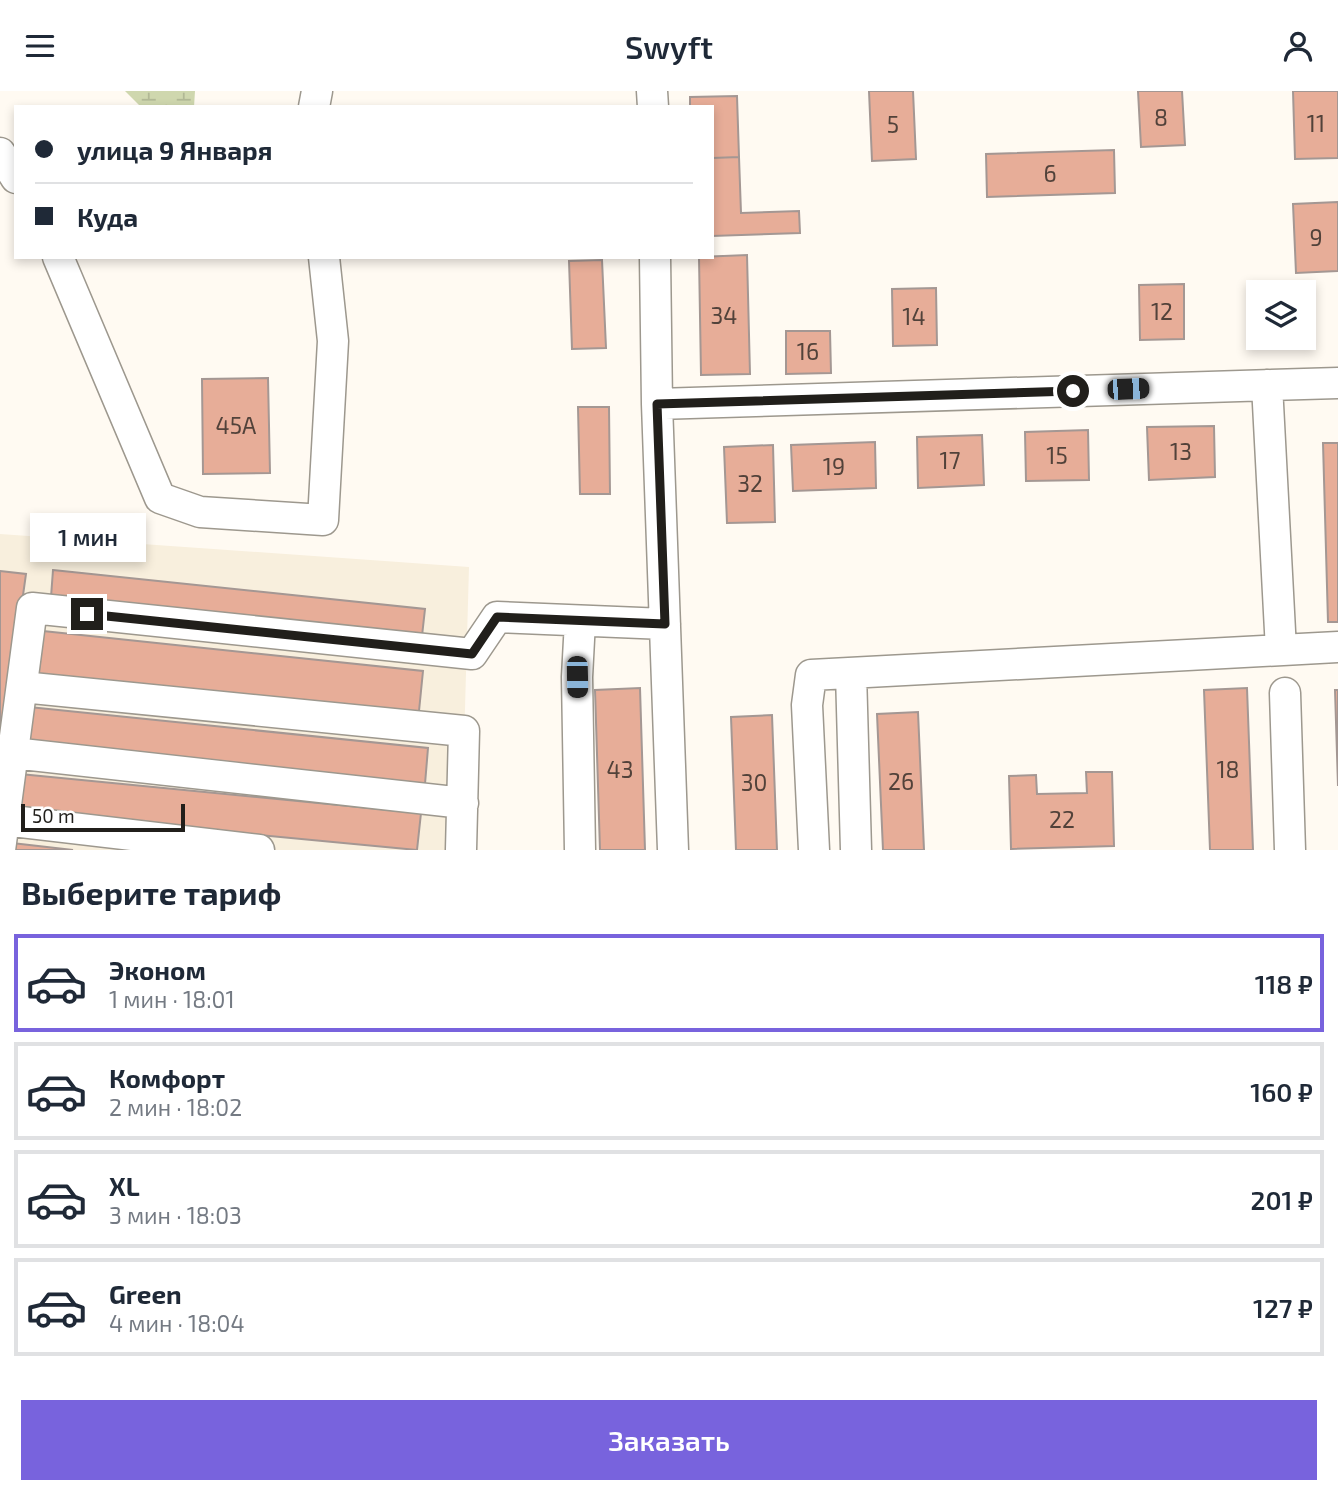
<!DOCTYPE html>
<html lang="ru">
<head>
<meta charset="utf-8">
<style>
	:root { --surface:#fff; --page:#f2f2f3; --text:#1f2937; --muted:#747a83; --line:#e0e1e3; --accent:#7863dd }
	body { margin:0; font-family:"Exo 2",sans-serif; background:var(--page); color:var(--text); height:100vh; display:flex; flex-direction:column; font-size:26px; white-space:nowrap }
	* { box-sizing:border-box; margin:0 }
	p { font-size:23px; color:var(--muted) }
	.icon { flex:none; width:38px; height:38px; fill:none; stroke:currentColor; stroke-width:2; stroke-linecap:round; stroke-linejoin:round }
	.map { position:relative; height:759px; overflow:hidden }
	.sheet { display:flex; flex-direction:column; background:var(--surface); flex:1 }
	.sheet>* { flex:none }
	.guide { position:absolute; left:14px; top:14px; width:700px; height:154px; border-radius:0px; box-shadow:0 4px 10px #0003; display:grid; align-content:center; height:154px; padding:0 21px; background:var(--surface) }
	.tools { position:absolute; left:1246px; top:189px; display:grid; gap:14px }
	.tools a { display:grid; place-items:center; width:70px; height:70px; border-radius:0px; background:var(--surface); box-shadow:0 4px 10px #0003; font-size:35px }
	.scale { position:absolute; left:21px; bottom:18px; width:164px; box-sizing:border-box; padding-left:7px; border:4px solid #211f1b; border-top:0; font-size:19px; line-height:24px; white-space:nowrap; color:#211f1b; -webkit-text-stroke:5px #fff; paint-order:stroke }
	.end { position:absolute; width:32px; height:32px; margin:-16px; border:9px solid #211f1b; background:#fff; box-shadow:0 0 0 4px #fff }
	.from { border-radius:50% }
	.bubble { position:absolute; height:49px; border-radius:0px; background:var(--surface); box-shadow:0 4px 10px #0003; font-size:23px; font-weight:600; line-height:49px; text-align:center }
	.car { position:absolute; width:21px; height:42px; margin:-21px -10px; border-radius:9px; box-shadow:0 0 5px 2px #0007; background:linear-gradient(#222 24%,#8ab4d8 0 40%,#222 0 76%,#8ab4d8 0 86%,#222 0) }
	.guide b { display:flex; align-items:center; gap:24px; height:66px; font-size:26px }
	.guide b+b { border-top:2px solid var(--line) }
	.guide i { width:18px; height:18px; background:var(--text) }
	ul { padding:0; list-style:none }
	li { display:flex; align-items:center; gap:21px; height:98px; margin:0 14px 10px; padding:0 7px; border:4px solid var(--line); border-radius:0px }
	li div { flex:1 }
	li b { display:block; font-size:26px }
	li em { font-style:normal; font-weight:600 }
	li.current { border-color:var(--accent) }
	li>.icon { width:63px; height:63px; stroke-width:1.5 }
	h2 { padding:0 21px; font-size:32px; line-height:84px }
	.action { display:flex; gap:14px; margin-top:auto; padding:14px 21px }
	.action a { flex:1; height:80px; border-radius:0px; background:var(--accent); color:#fff; font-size:28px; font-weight:600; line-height:80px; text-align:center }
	header { display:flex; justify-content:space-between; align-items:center; height:91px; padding:0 21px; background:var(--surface); font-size:32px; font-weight:600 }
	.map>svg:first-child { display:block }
</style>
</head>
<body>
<header><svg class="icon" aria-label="menu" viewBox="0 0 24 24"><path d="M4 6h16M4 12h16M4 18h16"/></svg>Swyft<svg class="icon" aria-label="person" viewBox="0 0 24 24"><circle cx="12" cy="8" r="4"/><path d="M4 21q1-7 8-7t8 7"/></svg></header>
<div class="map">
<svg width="1338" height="759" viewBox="0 0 1338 759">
	<defs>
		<pattern id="wetland-marsh" width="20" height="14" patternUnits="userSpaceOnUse" patternTransform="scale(1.75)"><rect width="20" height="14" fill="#cfd7ae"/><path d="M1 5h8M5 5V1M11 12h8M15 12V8" fill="none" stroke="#b1b895"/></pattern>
	</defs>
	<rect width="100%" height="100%" fill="#fffaf2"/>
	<path fill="#f8efdd" d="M 0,443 L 469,476 L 461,759 L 0,759 Z"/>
	<path fill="url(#wetland-marsh)" d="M 125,0 L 195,0 L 194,16 L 141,16 Z"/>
	<path fill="#e7ad98" stroke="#a49793" stroke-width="2" d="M 869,0 L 913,0 L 916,68 L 872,70 Z
		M 1138,0 L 1182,0 L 1185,54 L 1141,56 Z
		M 1293,0 L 1338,0 L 1338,67 L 1295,68 Z
		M 737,5 L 739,66 L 712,67 L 712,16 L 690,16 L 690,6 Z
		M 1114,59 L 1115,102 L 987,106 L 986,63 Z
		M 739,66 L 741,122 L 799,120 L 800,142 L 712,145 L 712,67 Z
		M 1338,111 L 1338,180 L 1296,182 L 1293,113 Z
		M 747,164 L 750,283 L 701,284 L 699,166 Z
		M 602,169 L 606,257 L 572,258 L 569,170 Z
		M 1184,193 L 1184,248 L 1140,249 L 1139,194 Z
		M 936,197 L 937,254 L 893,255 L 892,198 Z
		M 786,240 L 830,240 L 831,282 L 786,283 Z
		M 268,287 L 270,382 L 203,383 L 202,288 Z
		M 578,316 L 609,316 L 610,403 L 580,403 Z
		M 1214,335 L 1215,386 L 1149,389 L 1147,336 Z
		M 1088,339 L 1089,389 L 1026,390 L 1025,341 Z
		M 982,344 L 984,394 L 918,397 L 917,346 Z
		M 875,351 L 876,397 L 793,400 L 791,354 Z
		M 1323,352 L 1338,352 L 1338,531 L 1328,531 Z
		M 773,354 L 775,431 L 727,432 L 724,356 Z
		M 53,479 L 425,518 L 422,545 L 51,506 Z
		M 0,480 L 26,483 L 0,668 Z
		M 43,540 L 423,580 L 418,630 L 38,589 Z
		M 640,597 L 645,759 L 600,759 L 595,599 Z
		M 1247,597 L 1253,759 L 1210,759 L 1204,599 Z
		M 1335,599 L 1338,599 L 1338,695 Z
		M 29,616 L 428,657 L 425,693 L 25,652 Z
		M 918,621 L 924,759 L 883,759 L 877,623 Z
		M 772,624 L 777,759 L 736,759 L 731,626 Z
		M 1086,681 L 1112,681 L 1114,755 L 1011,758 L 1009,685 L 1036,684 L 1037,703 L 1087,702 Z
		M 20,683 L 421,722 L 417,759 L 16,721 Z
		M 12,752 L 73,759 L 11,759 Z"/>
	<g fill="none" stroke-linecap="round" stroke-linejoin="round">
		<g stroke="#9d988e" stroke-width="33">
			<path id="minor" d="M 652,0 L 653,16
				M 314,16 L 317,0
				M 0,62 L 16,87
				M 58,166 L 160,407 L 200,421 L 323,429 L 333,250 L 324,166
				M 655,166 L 657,313 L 673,759
				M 1267,294 L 1281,559
				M 657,313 L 1338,292
				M 580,530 L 577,586 L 580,759
				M 851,582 L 856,759
				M 22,596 L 464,640 L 461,759
				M 1285,602 L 1290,759
				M 13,662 L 463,712
				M 4,729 L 259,759
				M 0,759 L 32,517 L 472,563 L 497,526 L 665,533
				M 814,759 L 807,614 L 811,584 L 1338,556"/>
		</g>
		<use href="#minor" stroke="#fff" stroke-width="30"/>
	</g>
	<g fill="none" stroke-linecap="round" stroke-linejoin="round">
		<path stroke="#211f1b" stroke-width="9" d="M 87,523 L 472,563 L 497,526 L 665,533 L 657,313 L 1073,300"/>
	</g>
	<g text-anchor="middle" stroke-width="7" stroke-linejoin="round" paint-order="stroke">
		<g font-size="23" fill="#52423a">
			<text x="1161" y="35">8</text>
			<text x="1316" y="41">11</text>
			<text x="893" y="42">5</text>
			<text x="1050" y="91">6</text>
			<text x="1316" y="155">9</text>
			<text x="1162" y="229">12</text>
			<text x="724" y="233">34</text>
			<text x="914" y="234">14</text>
			<text x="808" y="269">16</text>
			<text x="236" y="343">45А</text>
			<text x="1181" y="369">13</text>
			<text x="1057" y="373">15</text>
			<text x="950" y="378">17</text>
			<text x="834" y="384">19</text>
			<text x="750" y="401">32</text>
			<text x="620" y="687">43</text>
			<text x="1228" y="687">18</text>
			<text x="901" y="699">26</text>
			<text x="754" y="700">30</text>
			<text x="1062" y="737">22</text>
		</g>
	</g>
</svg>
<div class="tools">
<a><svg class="icon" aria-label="layers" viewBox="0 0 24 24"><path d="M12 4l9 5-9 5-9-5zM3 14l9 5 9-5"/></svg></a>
</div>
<div class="scale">50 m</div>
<i class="end from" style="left:1073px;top:300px"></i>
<i class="end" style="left:87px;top:523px"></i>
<div class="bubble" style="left:30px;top:422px;width:116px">1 мин</div>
<i class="car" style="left:1128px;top:298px;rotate:88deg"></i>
<i class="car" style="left:577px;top:586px;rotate:179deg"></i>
<div class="guide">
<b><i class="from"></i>улица 9 Января</b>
<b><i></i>Куда</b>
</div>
</div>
<section class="sheet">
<h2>Выберите тариф</h2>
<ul>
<li class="current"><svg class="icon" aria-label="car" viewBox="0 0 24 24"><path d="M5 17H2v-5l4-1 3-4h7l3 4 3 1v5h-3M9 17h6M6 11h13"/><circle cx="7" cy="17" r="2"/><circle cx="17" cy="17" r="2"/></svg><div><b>Эконом</b><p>1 мин · 18:01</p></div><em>118 ₽</em></li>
<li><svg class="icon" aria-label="car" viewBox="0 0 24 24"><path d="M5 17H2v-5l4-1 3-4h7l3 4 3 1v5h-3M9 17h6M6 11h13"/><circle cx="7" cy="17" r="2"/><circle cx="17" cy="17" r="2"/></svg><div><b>Комфорт</b><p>2 мин · 18:02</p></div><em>160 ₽</em></li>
<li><svg class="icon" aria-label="car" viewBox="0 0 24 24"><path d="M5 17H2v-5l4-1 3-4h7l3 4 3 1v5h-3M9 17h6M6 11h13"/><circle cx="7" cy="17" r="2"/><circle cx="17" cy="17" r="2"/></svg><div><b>XL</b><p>3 мин · 18:03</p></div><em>201 ₽</em></li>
<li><svg class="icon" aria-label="car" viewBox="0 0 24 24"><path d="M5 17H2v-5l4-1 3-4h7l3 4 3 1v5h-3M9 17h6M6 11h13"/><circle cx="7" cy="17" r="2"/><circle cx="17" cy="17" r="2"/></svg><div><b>Green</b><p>4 мин · 18:04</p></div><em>127 ₽</em></li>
</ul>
<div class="action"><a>Заказать</a></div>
</section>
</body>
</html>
